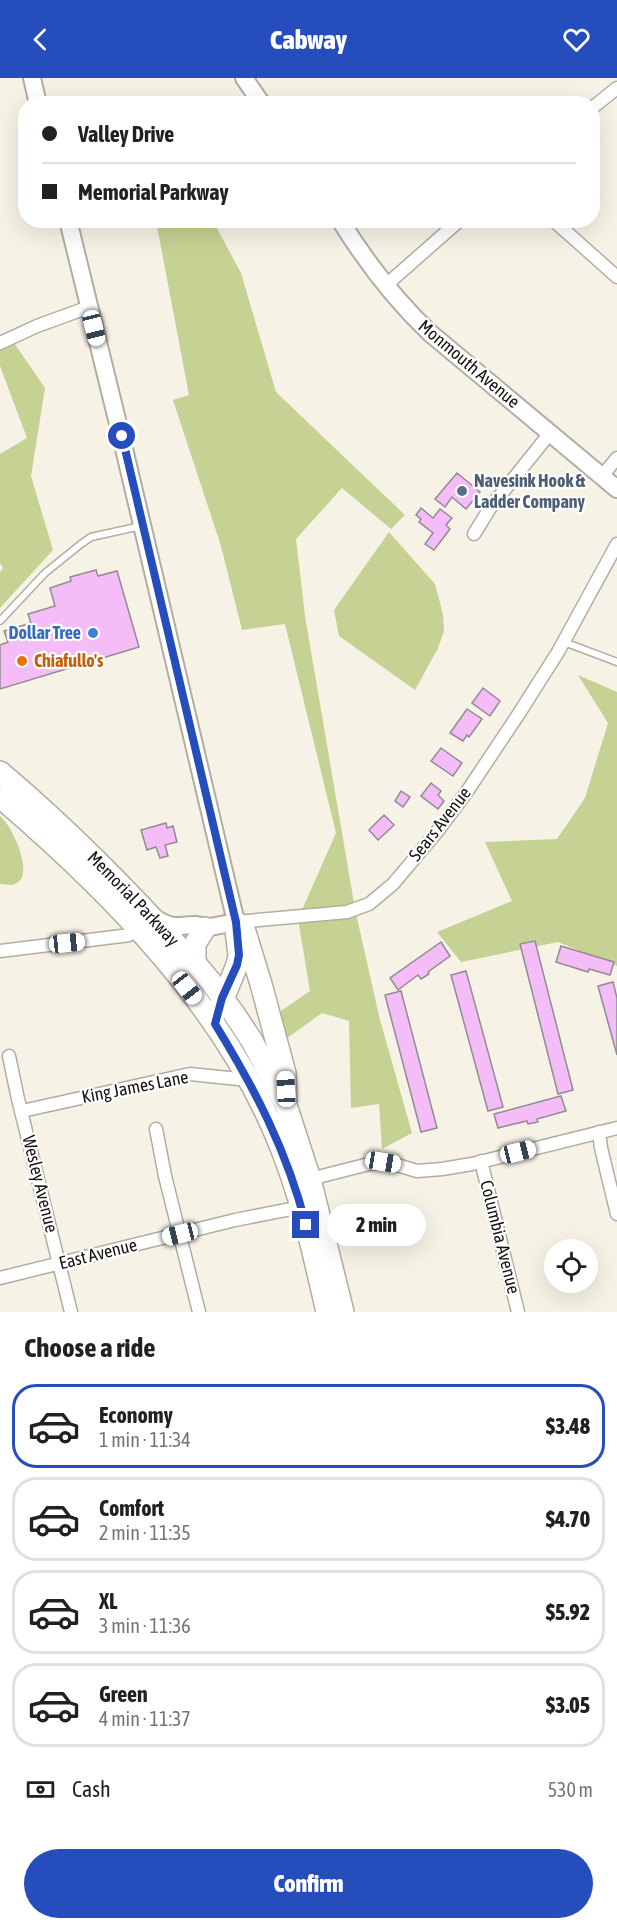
<!DOCTYPE html>
<html lang="en">
<head>
<meta charset="utf-8">
<style>
	:root { --surface:#fff; --page:#f6f6f6; --text:#202124; --muted:#757577; --line:#e0e0e0; --accent:#264dbc }
	body { margin:0; font-family:"Asap Condensed",sans-serif; background:var(--page); color:var(--text); height:100vh; display:flex; flex-direction:column; font-size:22px; white-space:nowrap }
	* { box-sizing:border-box; margin:0 }
	p { font-size:20px; color:var(--muted) }
	.icon { flex:none; width:33px; height:33px; fill:none; stroke:currentColor; stroke-width:2; stroke-linecap:round; stroke-linejoin:round }
	.map { position:relative; height:1234px; overflow:hidden }
	.panel { display:flex; flex-direction:column; background:var(--surface); flex:1 }
	.panel>* { flex:none }
	.hud { position:absolute; left:18px; top:18px; width:582px; height:132px; border-radius:24px; box-shadow:0 6px 24px #0002; display:grid; align-content:center; height:132px; padding:0 24px; background:var(--surface) }
	.buttons { position:absolute; left:544px; top:1161px; display:grid; gap:12px }
	.buttons a { display:grid; place-items:center; width:54px; height:54px; border-radius:50%; background:var(--surface); box-shadow:0 6px 24px #0002; font-size:30px }
	.end { position:absolute; width:27px; height:27px; margin:-14px; border:8px solid #264dbc; background:#fff; box-shadow:0 0 0 3px #fff }
	.from { border-radius:50% }
	.bubble { position:absolute; height:42px; border-radius:21px; background:var(--surface); box-shadow:0 6px 24px #0002; font-size:20px; font-weight:800; line-height:42px; text-align:center }
	.car { position:absolute; width:18px; height:36px; margin:-18px -9px; border-radius:8px; box-shadow:0 0 4px 2px #0007; background:linear-gradient(#fff 24%,#345 0 40%,#fff 0 76%,#345 0 86%,#fff 0) }
	.hud b { display:flex; align-items:center; gap:21px; height:57px; font-size:22px }
	.hud b+b { border-top:2px solid var(--line) }
	.hud i { width:15px; height:15px; background:var(--text) }
	ul { padding:0; list-style:none }
	li { display:flex; align-items:center; gap:18px; height:84px; margin:0 12px 9px; padding:0 12px; border:3px solid var(--line); border-radius:24px }
	li div { flex:1 }
	li b { display:block; font-size:22px }
	li em { font-style:normal; font-weight:800 }
	li.selected { border-color:var(--accent) }
	li>.icon { width:54px; height:54px; stroke-width:1.5 }
	h2 { padding:0 24px; font-size:27px; line-height:72px }
	.pay { display:flex; align-items:center; gap:15px; height:66px; padding:0 24px; font-size:22px }
	.pay p { margin-inline-start:auto }
	.cta { display:flex; gap:12px; margin-top:auto; padding:12px 24px }
	.cta a { flex:1; height:69px; border-radius:36px; background:var(--accent); color:#fff; font-size:24px; font-weight:800; line-height:69px; text-align:center }
	header { display:flex; justify-content:space-between; align-items:center; height:78px; padding:0 24px; background:var(--accent); color:#fff; font-size:27px; font-weight:800 }
	.map>svg:first-child { display:block }
</style>
</head>
<body>
<header><svg class="icon" aria-label="back" viewBox="0 0 24 24"><path d="M15 5l-7 7 7 7"/></svg>Cabway<svg class="icon" aria-label="heart" viewBox="0 0 24 24"><path d="M12 20l-8-8c-3-5 5-10 8-4 3-6 11-1 8 4z"/></svg></header>
<div class="map">
<svg width="617" height="1234" viewBox="0 0 617 1234">
	<rect width="100%" height="100%" fill="#f7f2e6"/>
	<path fill="#c6d293" d="M 156,143 L 213,143 L 241,195 L 276,314 L 405,437 L 391,451 L 342,410 L 296,461 L 305,538 L 355,831 L 379,938 L 412,1055 L 382,1071 L 379,1026 L 351,1030 L 349,943 L 322,935 L 283,963 L 275,937 L 310,913 L 298,841 L 336,755 L 285,546 L 242,552 L 221,468 L 173,322 L 189,317 Z
		M 8,256 L 45,310 L 31,398 L 53,472 L 0,530 L 0,494 L 3,490 L 0,485 L 0,376 L 27,360 L 0,288 L 0,261 Z
		M 389,454 L 435,506 L 443,536 L 444,553 L 438,570 L 415,612 L 339,558 L 334,532 Z
		M 578,597 L 617,614 L 617,888 L 558,864 L 461,884 L 437,854 L 512,823 L 485,764 L 557,761 L 585,720 L 608,645 Z
		M 0,738 C 12,747 36,799 15,806 C 10,808 5,806 0,806 Z"/>
	<path fill="#f4bdf7" stroke="#938a93" stroke-width="1.5" d="M 457,395 L 480,414 L 466,431 L 452,419 L 445,429 L 435,421 Z
		M 421,430 L 433,440 L 440,431 L 452,440 L 446,447 L 450,451 L 434,472 L 425,466 L 433,455 L 419,444 L 421,441 L 416,437 Z
		M 96,492 L 98,498 L 117,493 L 139,569 L 0,611 L 0,567 L 8,564 L 4,553 L 31,545 L 28,536 L 55,528 L 50,510 L 71,503 L 70,499 Z
		M 483,610 L 500,623 L 490,638 L 472,625 Z
		M 467,631 L 482,641 L 469,659 L 467,657 L 463,663 L 450,655 Z
		M 441,670 L 462,685 L 453,698 L 431,683 Z
		M 431,705 L 441,713 L 438,717 L 444,723 L 438,731 L 421,718 Z
		M 401,713 L 410,719 L 403,729 L 395,723 Z
		M 384,737 L 394,747 L 378,762 L 369,752 Z
		M 166,745 L 167,750 L 173,748 L 177,764 L 165,767 L 168,778 L 160,780 L 156,769 L 147,772 L 141,752 Z
		M 535,863 L 573,1012 L 558,1016 L 520,866 Z
		M 441,864 L 450,878 L 428,894 L 429,896 L 421,901 L 418,897 L 398,912 L 390,900 Z
		M 561,868 L 614,884 L 610,897 L 589,891 L 588,894 L 556,884 Z
		M 466,893 L 503,1029 L 488,1033 L 451,897 Z
		M 613,904 L 617,920 L 617,977 L 598,908 Z
		M 401,913 L 437,1050 L 421,1054 L 385,917 Z
		M 561,1018 L 566,1033 L 537,1041 L 538,1044 L 528,1046 L 527,1043 L 498,1050 L 494,1036 Z"/>
	<g fill="none" stroke-linecap="round" stroke-linejoin="round">
		<g stroke="#b2ada2" stroke-width="9">
			<path id="lane" d="M 0,543 L 45,495 L 81,466 L 91,459 L 141,448
				M 564,564 L 617,584"/>
		</g>
		<g stroke="#b2ada2" stroke-width="15">
			<path id="street" d="M 592,30 L 617,10
				M 553,142 L 617,199
				M 385,208 L 460,142
				M 0,265 L 37,248 L 89,229
				M 602,398 L 617,380
				M 474,456 L 490,430 L 550,355
				M 236,844 L 347,834 L 369,826 L 393,806 L 436,755 L 466,715 L 518,637 L 558,574 L 617,466
				M 0,873 L 122,858 L 129,857 L 136,851
				M 9,978 L 18,1021 L 71,1234
				M 22,1033 L 190,996 L 248,1002
				M 156,1051 L 165,1098 L 199,1234
				M 599,1054 L 601,1070 L 617,1136
				M 481,1083 L 518,1234
				M 310,1101 L 369,1086 L 383,1084 L 397,1087 L 417,1093 L 442,1091 L 472,1086 L 617,1050
				M 0,1200 L 235,1142 L 301,1129"/>
		</g>
		<g stroke="#b2ada2" stroke-width="20">
			<path id="secondary" d="M 32,0 L 38,26
				M 244,0 L 262,26
				M 68,142 L 121,358 L 236,844 L 205,850 C 195,844 186,849 174,848 C 167,847 161,844 155,840
				M 340,142 C 366,184 394,221 430,255 L 617,411"/>
		</g>
		<g stroke="#b2ada2" stroke-width="24">
			<g id="highway">
				<path id="s1" d="M 0,694 C 66,750 127,811 185,876 L 195,885 L 211,904 L 235,937 L 252,963 L 286,1027 L 310,1101 L 343,1234"/>
				<path d="M 0,719 C 112,815 225,929 280,1067 C 302,1121 314,1178 327,1234"/>
				<path d="M 236,844 L 245,854 L 261,906 L 285,995 L 286,1021"/>
				<path d="M 195,885 L 195,866 L 205,850"/>
				<path d="M 219,931 L 237,887 L 239,877 L 236,852"/>
			</g>
		</g>
		<use href="#lane" stroke="#fff" stroke-width="6"/>
		<use href="#street" stroke="#fff" stroke-width="12"/>
		<use href="#secondary" stroke="#fff" stroke-width="16"/>
		<use href="#highway" stroke="#fff" stroke-width="21"/>
	</g>
	<g fill="none" stroke-linecap="round" stroke-linejoin="round">
		<path stroke="#264dbc" stroke-width="8" d="M 122,358 L 236,844 L 239,877 L 237,887 L 222,920 L 215,946 C 255,1011 287,1073 306,1147"/>
	</g>
	<circle fill="#5c6f8a" stroke="#fff" stroke-width="2" cx="462" cy="413" r="6"/>
	<circle fill="#3f7fe0" stroke="#fff" stroke-width="2" cx="93" cy="555" r="6"/>
	<circle fill="#e8710a" stroke="#fff" stroke-width="2" cx="22" cy="583" r="6"/>
	<g text-anchor="middle" stroke-width="4.5" stroke-linejoin="round" paint-order="stroke">
		<g font-size="18" fill="#171511" stroke="#fff">
			<text transform="translate(469 286) rotate(40)" y="6">Monmouth Avenue</text>
			<text transform="translate(440 746) rotate(-52)" y="6">Sears Avenue</text>
			<text dy="6" stroke="none"><textPath href="#s1" startOffset="184">Memorial Parkway</textPath></text>
			<text transform="translate(135 1009) rotate(-11)" y="6">King James Lane</text>
			<text transform="translate(40 1106) rotate(76)" y="6">Wesley Avenue</text>
			<text transform="translate(500 1159) rotate(76)" y="6">Columbia Avenue</text>
			<text transform="translate(98 1176) rotate(-14)" y="6">East Avenue</text>
		</g>
		<g font-size="18" font-weight="bold" fill="#4e5e75" stroke="#fff" text-anchor="start">
			<text x="474" y="409">Navesink Hook &amp;<tspan x="474" dy="21">Ladder Company</tspan></text>
		</g>
		<g font-size="18" font-weight="bold" fill="#366cbe" stroke="#fff" text-anchor="end">
			<text x="81" y="561">Dollar Tree</text>
		</g>
		<g font-size="18" font-weight="bold" fill="#c56008" stroke="#fff" text-anchor="start">
			<text x="34" y="589">Chiafullo's</text>
		</g>
	</g>
</svg>
<div class="buttons">
<a><svg class="icon" aria-label="locate" viewBox="0 0 24 24"><circle cx="12" cy="12" r="6"/><path d="M12 2v4M12 18v4M2 12h4M18 12h4"/></svg></a>
</div>
<i class="end from" style="left:122px;top:358px"></i>
<i class="end" style="left:306px;top:1147px"></i>
<div class="bubble" style="left:327px;top:1126px;width:99px">2 min</div>
<i class="car" style="left:94px;top:250px;rotate:166deg"></i>
<i class="car" style="left:67px;top:865px;rotate:84deg"></i>
<i class="car" style="left:187px;top:910px;rotate:142deg"></i>
<i class="car" style="left:286px;top:1011px;rotate:357deg"></i>
<i class="car" style="left:518px;top:1074px;rotate:76deg"></i>
<i class="car" style="left:383px;top:1084px;rotate:99deg"></i>
<i class="car" style="left:180px;top:1156px;rotate:256deg"></i>
<div class="hud">
<b><i class="from"></i>Valley Drive</b>
<b><i></i>Memorial Parkway</b>
</div>
</div>
<section class="panel">
<h2>Choose a ride</h2>
<ul>
<li class="selected"><svg class="icon" aria-label="car" viewBox="0 0 24 24"><path d="M5 17H2v-5l4-1 3-4h7l3 4 3 1v5h-3M9 17h6M6 11h13"/><circle cx="7" cy="17" r="2"/><circle cx="17" cy="17" r="2"/></svg><div><b>Economy</b><p>1 min · 11:34</p></div><em>$3.48</em></li>
<li><svg class="icon" aria-label="car" viewBox="0 0 24 24"><path d="M5 17H2v-5l4-1 3-4h7l3 4 3 1v5h-3M9 17h6M6 11h13"/><circle cx="7" cy="17" r="2"/><circle cx="17" cy="17" r="2"/></svg><div><b>Comfort</b><p>2 min · 11:35</p></div><em>$4.70</em></li>
<li><svg class="icon" aria-label="car" viewBox="0 0 24 24"><path d="M5 17H2v-5l4-1 3-4h7l3 4 3 1v5h-3M9 17h6M6 11h13"/><circle cx="7" cy="17" r="2"/><circle cx="17" cy="17" r="2"/></svg><div><b>XL</b><p>3 min · 11:36</p></div><em>$5.92</em></li>
<li><svg class="icon" aria-label="car" viewBox="0 0 24 24"><path d="M5 17H2v-5l4-1 3-4h7l3 4 3 1v5h-3M9 17h6M6 11h13"/><circle cx="7" cy="17" r="2"/><circle cx="17" cy="17" r="2"/></svg><div><b>Green</b><p>4 min · 11:37</p></div><em>$3.05</em></li>
</ul>
<div class="pay"><svg class="icon" aria-label="cash" viewBox="0 0 24 24"><path d="M3 7h18v10H3z"/><circle cx="12" cy="12" r="2"/></svg>Cash<p>530 m</p></div>
<div class="cta"><a>Confirm</a></div>
</section>
</body>
</html>
